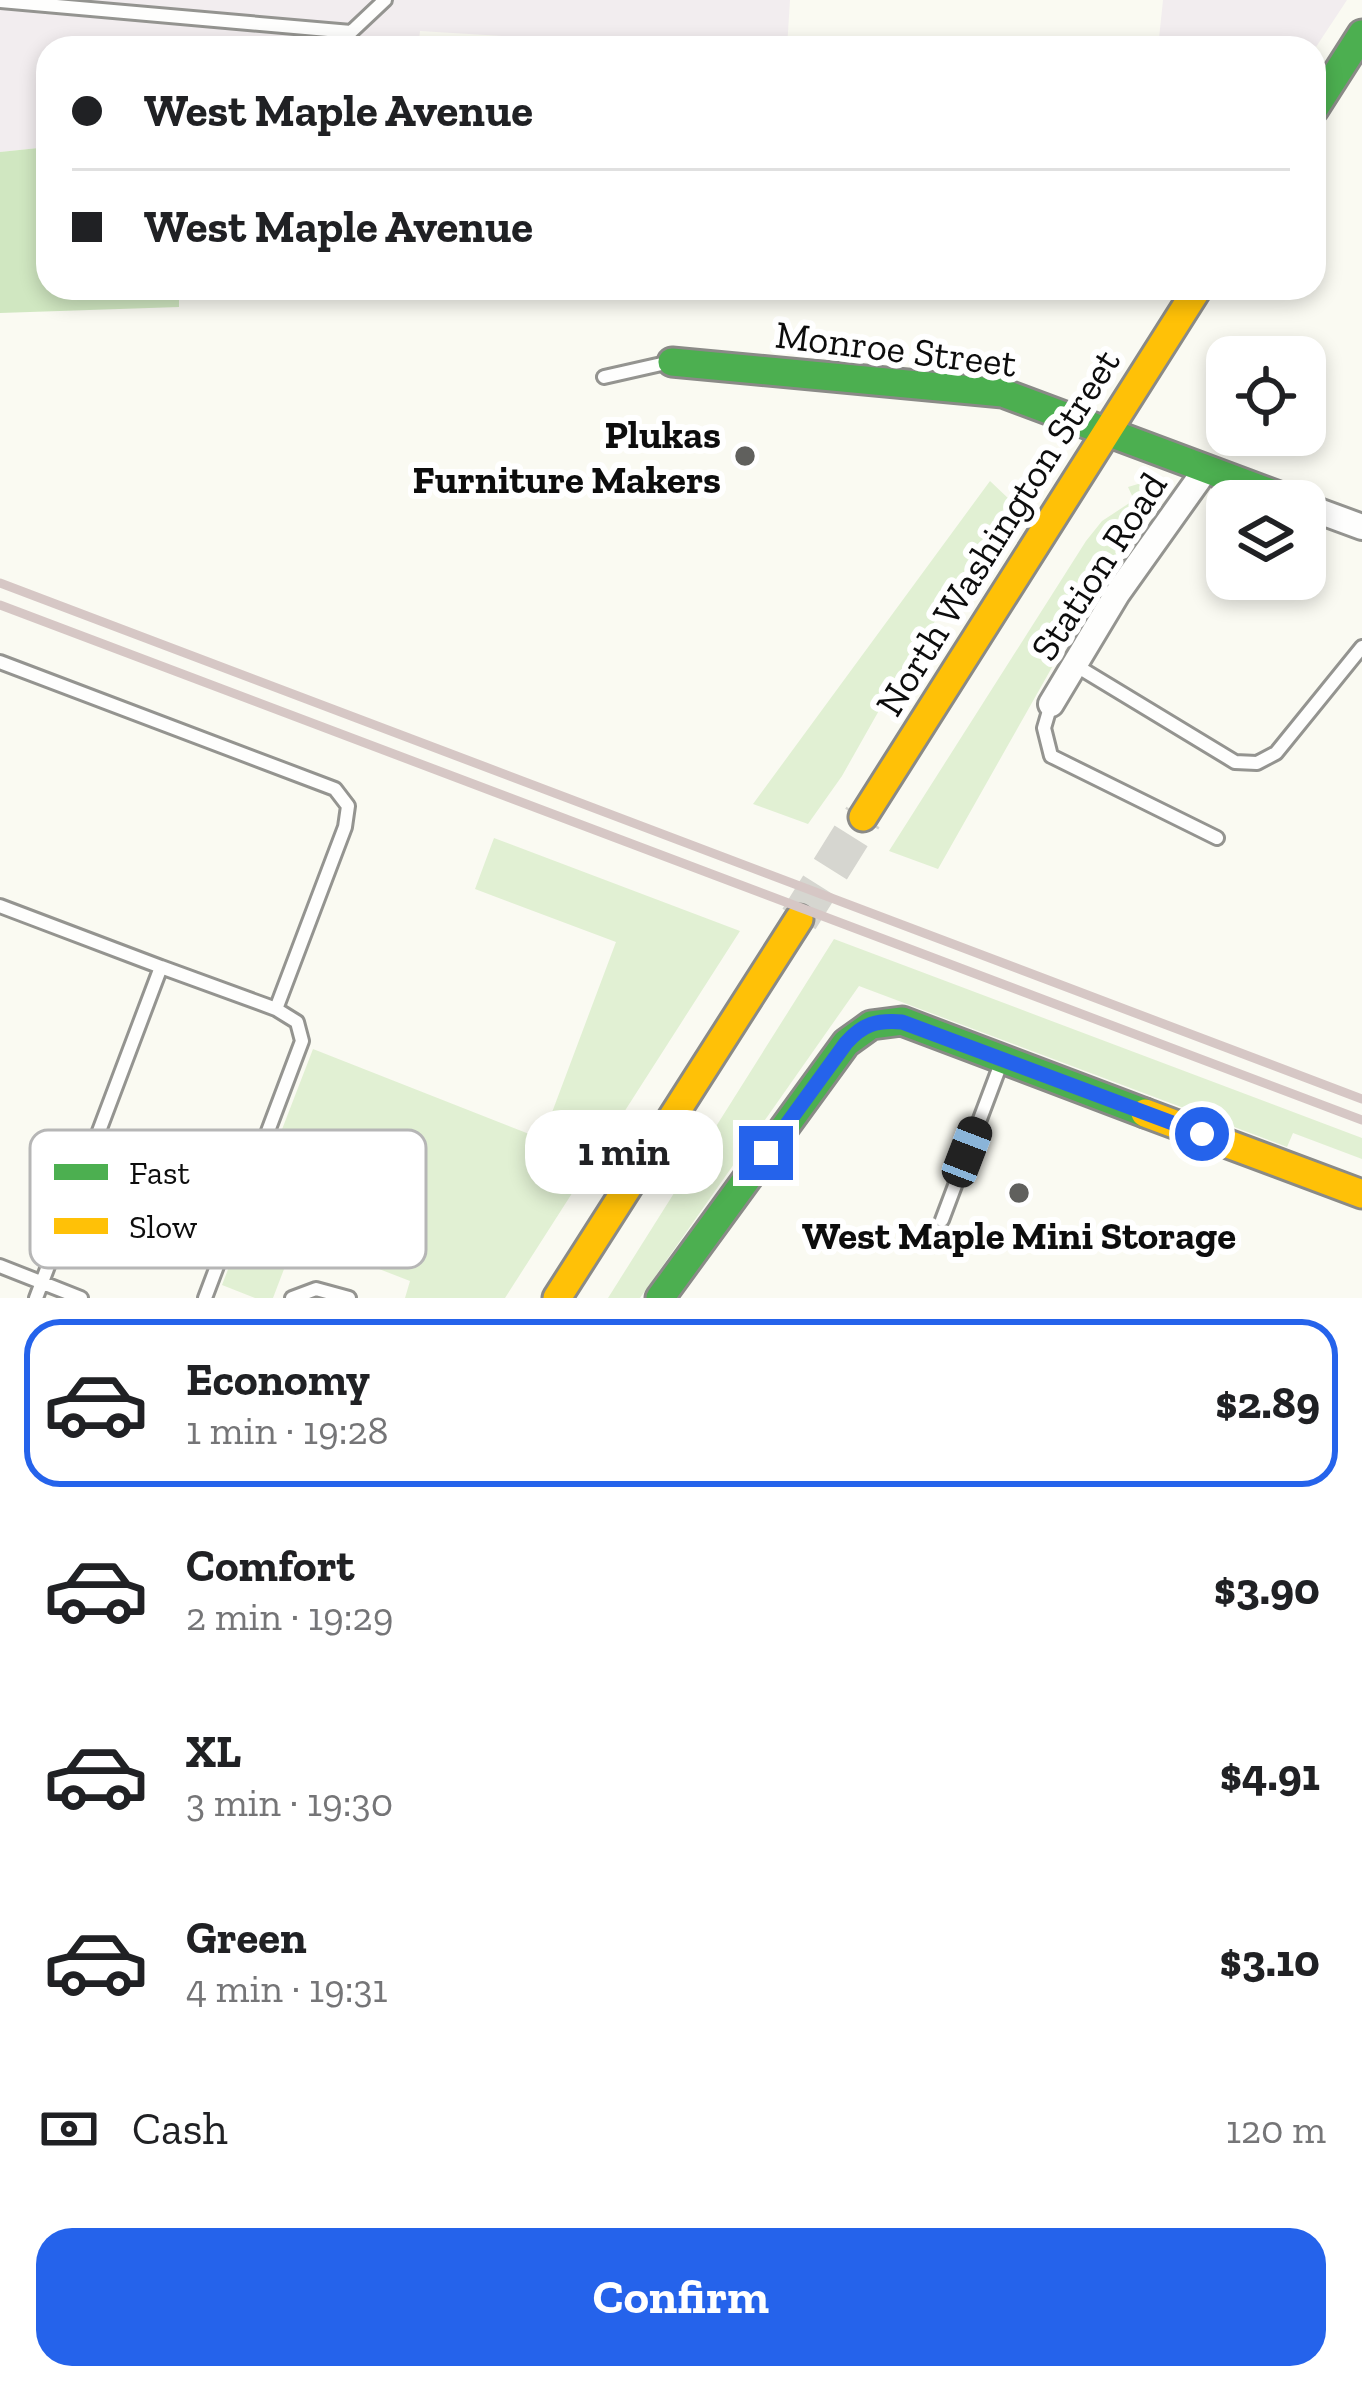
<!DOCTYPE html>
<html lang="en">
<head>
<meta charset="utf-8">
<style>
	:root { --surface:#fff; --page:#f2f2f2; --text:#202124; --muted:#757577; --line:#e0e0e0; --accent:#2563eb }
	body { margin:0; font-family:"Zilla Slab",serif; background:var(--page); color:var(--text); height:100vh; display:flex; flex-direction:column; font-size:45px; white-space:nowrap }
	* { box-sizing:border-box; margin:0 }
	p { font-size:39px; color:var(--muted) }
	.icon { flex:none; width:66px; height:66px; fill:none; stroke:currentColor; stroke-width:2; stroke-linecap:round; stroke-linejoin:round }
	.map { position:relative; height:1298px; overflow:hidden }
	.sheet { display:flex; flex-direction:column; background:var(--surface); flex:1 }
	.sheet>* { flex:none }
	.guide { position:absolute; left:36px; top:36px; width:1290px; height:264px; border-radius:36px; box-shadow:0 6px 18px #0003; display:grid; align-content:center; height:264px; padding:0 36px; background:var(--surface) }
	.fabs { position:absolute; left:1206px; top:336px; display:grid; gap:24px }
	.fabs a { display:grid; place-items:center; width:120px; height:120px; border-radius:24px; background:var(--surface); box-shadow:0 6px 18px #0003; font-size:60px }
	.end { position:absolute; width:54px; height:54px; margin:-27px; border:15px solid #2563eb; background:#fff; box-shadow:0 0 0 6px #fff }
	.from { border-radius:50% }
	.bubble { position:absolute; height:84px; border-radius:36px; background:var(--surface); box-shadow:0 6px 18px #0003; font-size:39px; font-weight:800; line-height:84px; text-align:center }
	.car { position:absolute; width:36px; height:72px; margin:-36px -18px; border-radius:15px; box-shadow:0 0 9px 3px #0007; background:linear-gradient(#222 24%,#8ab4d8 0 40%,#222 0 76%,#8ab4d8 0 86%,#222 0) }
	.guide b { display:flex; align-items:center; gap:42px; height:114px; font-size:45px }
	.guide b+b { border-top:3px solid var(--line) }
	.guide i { width:30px; height:30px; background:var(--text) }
	ul { padding:21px 0 0; list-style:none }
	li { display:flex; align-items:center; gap:36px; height:168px; margin:0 24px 18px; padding:0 12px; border:6px solid transparent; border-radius:36px }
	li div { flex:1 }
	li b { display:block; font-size:45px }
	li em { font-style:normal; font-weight:800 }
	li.selected { border-color:var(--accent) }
	li>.icon { width:108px; height:108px; stroke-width:1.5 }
	.pay { display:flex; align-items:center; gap:30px; height:132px; padding:0 36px; font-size:45px }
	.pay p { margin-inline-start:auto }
	.button { display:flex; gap:24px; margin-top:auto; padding:24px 36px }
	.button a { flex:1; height:138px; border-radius:36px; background:var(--accent); color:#fff; font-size:48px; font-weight:800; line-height:138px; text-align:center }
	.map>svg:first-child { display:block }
</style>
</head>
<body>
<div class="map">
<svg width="1362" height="1298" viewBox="0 0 1362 1298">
	<rect width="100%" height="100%" fill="#fafaf2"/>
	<path fill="#f2edef" d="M 0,0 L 790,0 L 787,48 L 698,48 L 420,31 L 418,48 L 48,48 L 48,147 L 0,152 Z
		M 1163,0 L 1347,0 L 1314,50 L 1158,48 Z"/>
	<path fill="#e1f0d3" d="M 990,481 L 1010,500 L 1006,511 L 890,691 L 842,776 L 808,824 L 753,804 Z
		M 1148,481 L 1161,488 L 1160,505 L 1090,600 L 938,869 L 889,851 L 1086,541 L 1102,521 L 1134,500 L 1128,487 Z
		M 494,838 L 740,931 L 505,1298 L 405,1298 L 410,1281 L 330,1250 L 341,1219 L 308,1206 L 273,1298 L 255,1298 L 222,1285 L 313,1049 L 542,1139 L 616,942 L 475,889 Z
		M 834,939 L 1362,1138 L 1362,1159 L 1293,1133 L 1287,1147 L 859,986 L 640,1298 L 608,1298 Z"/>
	<path fill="#d0e7c1" d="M 48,147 L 48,288 L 179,288 L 179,307 L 0,313 L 0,152 Z"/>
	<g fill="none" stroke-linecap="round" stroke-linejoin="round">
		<path stroke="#d6d6d0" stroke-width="39" stroke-dasharray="39 20" stroke-linecap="butt" d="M 799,919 L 863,817"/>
		<g stroke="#949490" stroke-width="18">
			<path id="lane" d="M 0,1 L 351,32 L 385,0
				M 604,377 L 666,363
				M 0,662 L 335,789 L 348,806 L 345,827 L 276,1009
				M 1075,665 L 1235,762 L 1257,763 L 1276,753 L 1362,647
				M 1051,704 L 1044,728 L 1051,756 L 1217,838
				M 0,906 L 161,967 L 36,1298
				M 161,967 L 276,1009 L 297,1022 L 302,1041 L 205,1298
				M 942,1220 L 1000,1066
				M 0,1266 L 81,1298
				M 292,1298 L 316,1289 L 349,1298"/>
		</g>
		<g stroke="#949490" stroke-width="30">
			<path id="street" d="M 1305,506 L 1362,527
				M 1051,704 L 1117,594 L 1206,469"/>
		</g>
		<g stroke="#8a8a87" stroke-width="33">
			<path id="fast" d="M 1314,109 L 1362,34
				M 672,362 L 1003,393 L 1292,501
				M 660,1298 L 846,1043 L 871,1025 L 902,1021 L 1145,1113"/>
		</g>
		<g stroke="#8a8a87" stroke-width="33">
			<path id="slow" d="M 863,817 L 1198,288
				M 1145,1113 L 1362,1194
				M 557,1298 L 799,919"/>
		</g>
		<use href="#lane" stroke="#fefefd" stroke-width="12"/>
		<use href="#street" stroke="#fefefd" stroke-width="24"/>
		<use href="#fast" stroke="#4caf50" stroke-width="27"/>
		<use href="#slow" stroke="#ffc107" stroke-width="27"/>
		<path stroke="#d6c7c5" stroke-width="9" d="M 0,583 L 1362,1099
			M 0,605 L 1362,1120"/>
	</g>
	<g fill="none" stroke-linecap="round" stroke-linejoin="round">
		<path stroke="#2563eb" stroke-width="15" d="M 766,1153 L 846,1043 C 863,1024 876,1020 902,1022 L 1202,1134"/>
	</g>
	<g fill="#60605d" stroke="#fff" stroke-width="4.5">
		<circle cx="745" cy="456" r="12"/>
		<circle cx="1019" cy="1193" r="12"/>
	</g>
	<g text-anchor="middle" stroke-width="12" stroke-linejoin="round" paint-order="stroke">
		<g font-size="39" fill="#0d0d0d" stroke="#fff">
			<text transform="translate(896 348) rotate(7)" y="14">Monroe Street</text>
			<text transform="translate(997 532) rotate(-58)" y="14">North Washington Street</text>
			<text transform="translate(1098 566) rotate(-57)" y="14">Station Road</text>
		</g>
		<g font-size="39" font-weight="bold" fill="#0d0d0d" stroke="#fff" text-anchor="end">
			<text x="721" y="448">Plukas<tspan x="721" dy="45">Furniture Makers</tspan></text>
			<text x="1019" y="1249" text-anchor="middle">West Maple Mini Storage</text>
		</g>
	</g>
	<rect x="30" y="1130" width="396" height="138" rx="18" fill="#fff" stroke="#b6b6b6" stroke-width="3"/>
	<rect x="54" y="1164" width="54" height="16" fill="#4caf50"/>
	<rect x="54" y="1218" width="54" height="16" fill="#ffc107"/>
	<g font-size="33" fill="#0d0d0d">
		<text x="129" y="1184">Fast</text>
		<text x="129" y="1238">Slow</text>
	</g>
</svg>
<div class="fabs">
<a><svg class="icon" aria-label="locate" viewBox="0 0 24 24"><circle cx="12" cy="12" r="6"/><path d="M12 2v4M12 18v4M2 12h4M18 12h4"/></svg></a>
<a><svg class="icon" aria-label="layers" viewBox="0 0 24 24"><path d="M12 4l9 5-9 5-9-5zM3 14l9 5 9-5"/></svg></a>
</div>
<i class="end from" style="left:1202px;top:1134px"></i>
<i class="end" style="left:766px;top:1153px"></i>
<div class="bubble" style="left:525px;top:1110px;width:198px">1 min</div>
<i class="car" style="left:967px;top:1152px;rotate:21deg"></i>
<div class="guide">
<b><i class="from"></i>West Maple Avenue</b>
<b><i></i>West Maple Avenue</b>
</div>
</div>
<section class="sheet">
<ul>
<li class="selected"><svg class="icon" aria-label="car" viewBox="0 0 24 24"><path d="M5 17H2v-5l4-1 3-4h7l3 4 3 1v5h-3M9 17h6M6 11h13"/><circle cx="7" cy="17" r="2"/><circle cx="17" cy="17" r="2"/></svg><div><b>Economy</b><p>1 min · 19:28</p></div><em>$2.89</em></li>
<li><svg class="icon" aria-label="car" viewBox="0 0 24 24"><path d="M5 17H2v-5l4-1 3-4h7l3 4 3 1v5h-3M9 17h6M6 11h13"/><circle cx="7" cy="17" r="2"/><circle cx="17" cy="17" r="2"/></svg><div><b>Comfort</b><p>2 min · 19:29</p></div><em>$3.90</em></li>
<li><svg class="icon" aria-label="car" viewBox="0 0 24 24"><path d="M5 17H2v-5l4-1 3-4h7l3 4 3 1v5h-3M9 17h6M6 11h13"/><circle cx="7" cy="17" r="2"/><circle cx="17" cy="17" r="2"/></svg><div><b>XL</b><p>3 min · 19:30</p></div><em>$4.91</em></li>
<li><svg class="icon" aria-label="car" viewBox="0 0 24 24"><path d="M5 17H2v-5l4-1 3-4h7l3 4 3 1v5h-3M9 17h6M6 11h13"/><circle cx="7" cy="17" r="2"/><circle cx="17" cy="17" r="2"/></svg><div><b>Green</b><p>4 min · 19:31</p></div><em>$3.10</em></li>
</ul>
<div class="pay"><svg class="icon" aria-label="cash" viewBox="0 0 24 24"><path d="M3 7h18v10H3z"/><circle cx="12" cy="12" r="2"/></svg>Cash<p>120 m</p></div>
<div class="button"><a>Confirm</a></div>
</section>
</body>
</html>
